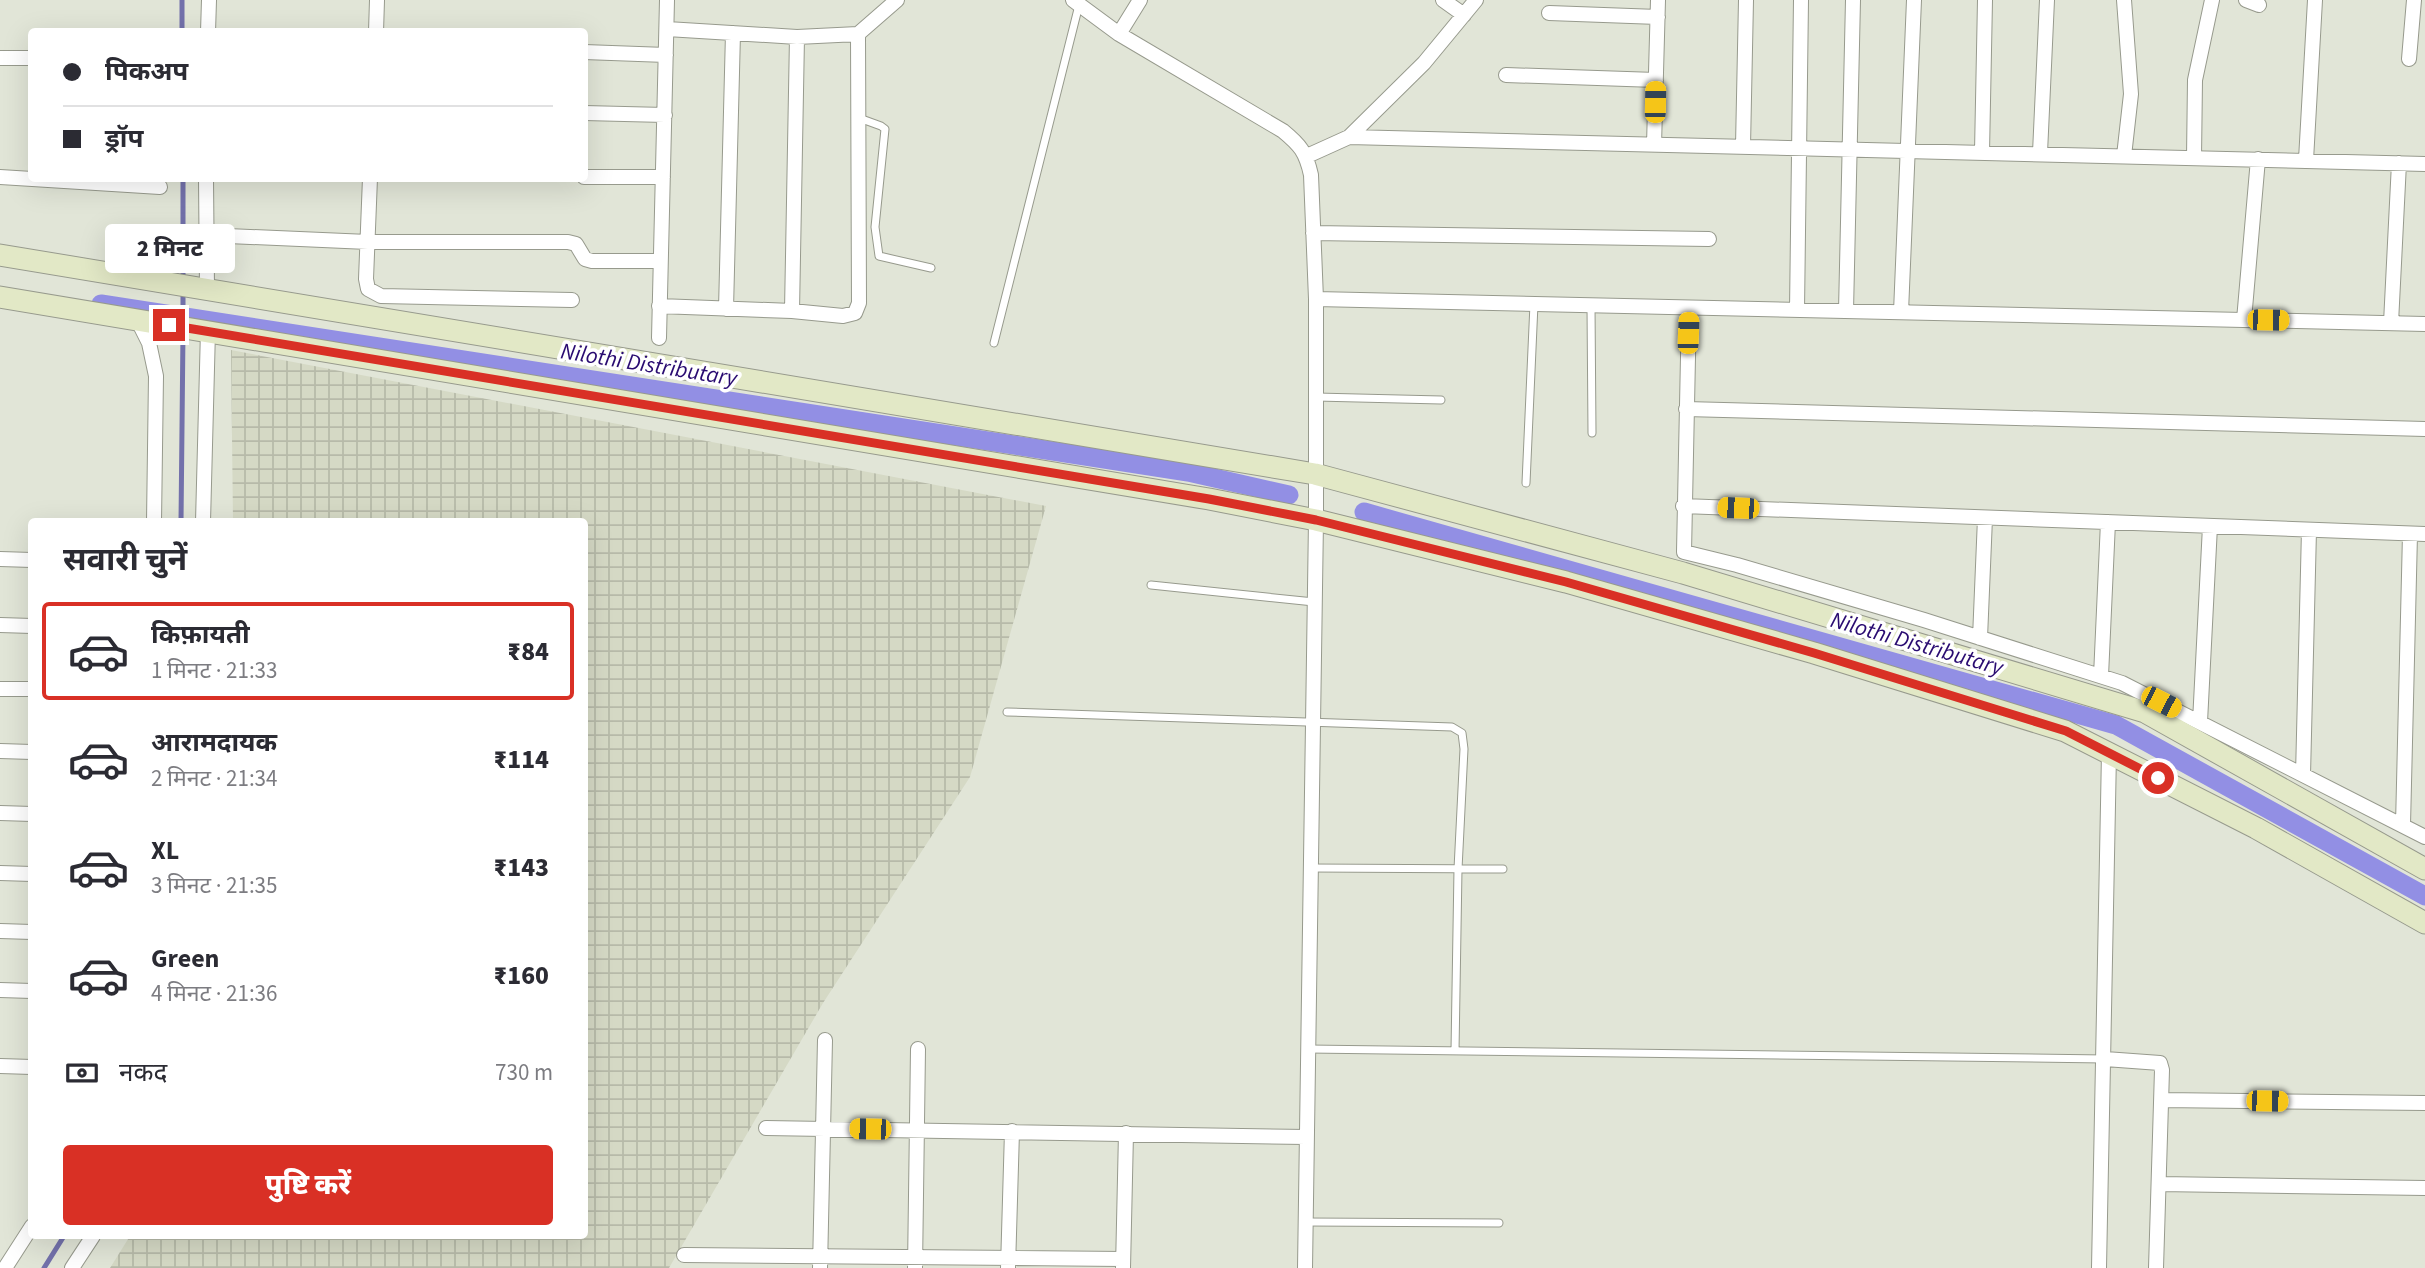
<!DOCTYPE html>
<html lang="hi">
<head>
<meta charset="utf-8">
<style>
	:root { --surface:#fff; --page:#f2f2f3; --text:#2b2b33; --muted:#7c7c81; --line:#e1e1e2; --accent:#d93025 }
	body { margin:0; font-family:"Source Sans 3","Noto Sans Devanagari",sans-serif; background:var(--page); color:var(--text); height:100vh; display:flex; flex-direction:column; font-size:26px; white-space:nowrap }
	* { box-sizing:border-box; margin:0 }
	p { font-size:23px; color:var(--muted) }
	.icon { flex:none; width:38px; height:38px; fill:none; stroke:currentColor; stroke-width:2; stroke-linecap:round; stroke-linejoin:round }
	.map { position:relative; flex:1; overflow:hidden }
	.panel { position:absolute; left:28px; top:518px; width:560px; height:721px; display:flex; flex-direction:column; background:var(--surface); border-radius:7px; box-shadow:0 7px 28px #0002 }
	.panel>* { flex:none }
	.banner { position:absolute; left:28px; top:28px; width:560px; height:154px; border-radius:7px; box-shadow:0 7px 28px #0002; display:grid; align-content:center; height:154px; padding:0 35px; background:var(--surface) }
	.end { position:absolute; width:32px; height:32px; margin:-16px; border:9px solid #d93025; background:#fff; box-shadow:0 0 0 4px #fff }
	.from { border-radius:50% }
	.bubble { position:absolute; height:49px; border-radius:7px; background:var(--surface); box-shadow:0 7px 28px #0002; font-size:23px; font-weight:800; line-height:49px; text-align:center }
	.car { position:absolute; width:21px; height:42px; margin:-21px -10px; border-radius:9px; box-shadow:0 0 5px 2px #0007; background:linear-gradient(#f5c518 24%,#345 0 40%,#f5c518 0 76%,#345 0 86%,#f5c518 0) }
	.banner b { display:flex; align-items:center; gap:24px; height:66px; font-size:26px }
	.banner b+b { border-top:2px solid var(--line) }
	.banner i { width:18px; height:18px; background:var(--text) }
	ul { padding:0; list-style:none }
	li { display:flex; align-items:center; gap:21px; height:98px; margin:0 14px 10px; padding:0 21px; border:4px solid transparent; border-radius:7px }
	li div { flex:1 }
	li b { display:block; font-size:26px }
	li em { font-style:normal; font-weight:800 }
	li.current { border-color:var(--accent) }
	li>.icon { width:63px; height:63px; stroke-width:1.5 }
	h2 { padding:0 35px; font-size:32px; line-height:84px }
	.pay { display:flex; align-items:center; gap:18px; height:77px; padding:0 35px; font-size:26px }
	.pay p { margin-inline-start:auto }
	.primary-button { display:flex; gap:14px; margin-top:auto; padding:14px 35px }
	.primary-button a { flex:1; height:80px; border-radius:7px; background:var(--accent); color:#fff; font-size:28px; font-weight:800; line-height:80px; text-align:center }
	.map>svg:first-child { display:block }
</style>
</head>
<body>
<div class="map">
<svg width="2425" height="1268" viewBox="0 0 2425 1268">
	<defs>
		<pattern id="industrial-grid" width="8" height="8" patternUnits="userSpaceOnUse" patternTransform="scale(1.75)"><rect width="8" height="8" fill="#d5d9c5"/><path d="M0 4h8M4 0v8" fill="none" stroke="#b7baa9"/></pattern>
	</defs>
	<rect width="100%" height="100%" fill="#e1e5d7"/>
	<path fill="url(#industrial-grid)" d="M 231,350 L 1046,506 L 970,777 L 823,1003 L 669,1268 L 110,1268 L 130,1236 L 584,1236 L 584,522 L 233,521 Z"/>
	<g fill="none" stroke-linecap="round" stroke-linejoin="round">
		<path stroke="#7371ab" stroke-width="5" d="M 182,0 L 182,32
			M 183,178 L 183,280
			M 183,290 L 183,322
			M 181,522 L 183,332
			M 44,1268 L 64,1236"/>
		<path stroke="#928fe4" stroke-width="19" d="M 101,304 L 1188,472 L 1289,495
			M 1364,512 L 2116,725 L 2425,896"/>
		<g stroke="#979a8d" stroke-width="9">
			<path id="lane" d="M 859,118 L 881,126 L 885,129 L 875,227 L 879,256 L 931,268
				M 1591,306 L 1592,433
				M 994,343 L 1079,5
				M 1316,397 L 1441,400
				M 1526,483 L 1534,304
				M 1151,585 L 1314,602
				M 1007,712 L 1452,727 L 1462,733 L 1464,749 L 1458,869 L 1455,1051
				M 1311,868 L 1503,869
				M 1308,1049 L 2105,1059
				M 1306,1222 L 1499,1223"/>
		</g>
		<g stroke="#979a8d" stroke-width="16">
			<path id="street" d="M 1073,0 L 1119,34 L 1283,131 C 1300,145 1306,152 1311,175 L 1316,299 L 1316,520 L 1305,1268
				M 1443,0 L 1464,15
				M 2124,0 L 2131,94 L 2124,156
				M 2246,0 L 2259,5
				M 1549,13 L 1658,17
				M 667,29 L 797,37 L 858,34
				M 208,32 L 209,0
				M 376,32 L 377,0
				M 1119,34 L 1140,0
				M 584,52 L 666,55
				M 0,58 L 32,58
				M 2409,59 L 2414,0
				M 1506,75 L 1656,80
				M 584,113 L 665,115
				M 1349,137 L 1424,63 L 1476,0
				M 1654,145 L 1658,0
				M 1743,146 L 1746,0
				M 1982,152 L 1985,0
				M 2040,153 L 2047,0
				M 1307,156 L 1349,137 L 2425,164
				M 2194,157 L 2195,80 L 2212,0
				M 2306,160 L 2315,0
				M 0,177 L 160,187
				M 584,177 L 663,177
				M 206,178 L 207,289
				M 370,178 L 366,279 L 368,289 L 381,296 L 572,300
				M 1313,233 L 1709,239
				M 205,235 L 368,242 L 568,242 L 576,244 L 585,259 L 592,261 L 660,261
				M 1316,299 L 2425,324
				M 659,306 L 792,311 L 843,316 L 855,313 L 859,303 L 858,34 L 897,0
				M 1689,308 L 1684,552 L 1737,565 L 1924,620 L 2122,683 L 2425,837
				M 726,309 L 733,33
				M 1797,310 L 1801,0
				M 792,311 L 797,37
				M 1846,311 L 1853,0
				M 1901,312 L 1914,0
				M 137,319 L 149,343 L 156,376 L 154,522
				M 2244,320 L 2258,159
				M 2391,323 L 2399,163
				M 659,338 L 667,0
				M 1686,409 L 2425,429
				M 1683,506 L 2425,534
				M 203,522 L 208,330
				M 0,559 L 32,560
				M 0,625 L 32,626
				M 1980,638 L 1985,518
				M 2101,676 L 2108,522
				M 0,689 L 32,689
				M 2200,722 L 2210,526
				M 0,751 L 32,752
				M 2303,775 L 2309,530
				M 0,813 L 32,814
				M 2403,825 L 2410,534
				M 0,873 L 32,874
				M 0,931 L 32,932
				M 0,990 L 32,991
				M 2105,1059 L 2160,1063 L 2162,1070 L 2156,1268
				M 0,1066 L 32,1067
				M 2162,1100 L 2425,1103
				M 766,1128 L 1306,1137
				M 2160,1184 L 2425,1188
				M 684,1255 L 1123,1259
				M 5,1268 L 32,1226
				M 72,1268 L 93,1236
				M 820,1268 L 825,1040
				M 915,1268 L 918,1049
				M 1008,1268 L 1012,1131
				M 1123,1268 L 1126,1133
				M 2099,1268 L 2109,753"/>
		</g>
		<g stroke="#979a8d" stroke-width="23">
			<path id="secondary" d="M 0,255 L 1315,474 L 1683,573 L 2145,712 L 2425,869
				M 0,297 L 1209,499 L 1316,520 L 1566,582 L 1814,653 L 2065,731 L 2256,828 L 2425,923"/>
		</g>
		<use href="#lane" stroke="#fff" stroke-width="7"/>
		<use href="#street" stroke="#fff" stroke-width="14"/>
		<use href="#secondary" stroke="#e2e8c6" stroke-width="21"/>
	</g>
	<g fill="none" stroke-linecap="round" stroke-linejoin="round">
		<path stroke="#d93025" stroke-width="9" d="M 169,325 L 1209,499 L 1316,520 L 1566,582 L 1814,653 L 2066,731 L 2158,778"/>
	</g>
	<g text-anchor="middle" stroke-width="7" stroke-linejoin="round" paint-order="stroke">
		<g font-size="23" font-style="italic" fill="#290b71" stroke="#fff">
			<text transform="translate(649 364) rotate(9)" y="8">Nilothi Distributary</text>
			<text transform="translate(1917 643) rotate(16)" y="8">Nilothi Distributary</text>
		</g>
	</g>
</svg>
<i class="end from" style="left:2158px;top:778px"></i>
<i class="end" style="left:169px;top:325px"></i>
<div class="bubble" style="left:105px;top:224px;width:130px">2 मिनट</div>
<i class="car" style="left:1655px;top:102px;rotate:1deg"></i>
<i class="car" style="left:2268px;top:320px;rotate:91deg"></i>
<i class="car" style="left:1688px;top:333px;rotate:2deg"></i>
<i class="car" style="left:1738px;top:508px;rotate:272deg"></i>
<i class="car" style="left:2161px;top:702px;rotate:117deg"></i>
<i class="car" style="left:2267px;top:1101px;rotate:91deg"></i>
<i class="car" style="left:870px;top:1129px;rotate:271deg"></i>
<div class="banner">
<b><i class="from"></i>पिकअप</b>
<b><i></i>ड्रॉप</b>
</div>
<section class="panel">
<h2>सवारी चुनें</h2>
<ul>
<li class="current"><svg class="icon" aria-label="car" viewBox="0 0 24 24"><path d="M5 17H2v-5l4-1 3-4h7l3 4 3 1v5h-3M9 17h6M6 11h13"/><circle cx="7" cy="17" r="2"/><circle cx="17" cy="17" r="2"/></svg><div><b>किफ़ायती</b><p>1 मिनट · 21:33</p></div><em>₹84</em></li>
<li><svg class="icon" aria-label="car" viewBox="0 0 24 24"><path d="M5 17H2v-5l4-1 3-4h7l3 4 3 1v5h-3M9 17h6M6 11h13"/><circle cx="7" cy="17" r="2"/><circle cx="17" cy="17" r="2"/></svg><div><b>आरामदायक</b><p>2 मिनट · 21:34</p></div><em>₹114</em></li>
<li><svg class="icon" aria-label="car" viewBox="0 0 24 24"><path d="M5 17H2v-5l4-1 3-4h7l3 4 3 1v5h-3M9 17h6M6 11h13"/><circle cx="7" cy="17" r="2"/><circle cx="17" cy="17" r="2"/></svg><div><b>XL</b><p>3 मिनट · 21:35</p></div><em>₹143</em></li>
<li><svg class="icon" aria-label="car" viewBox="0 0 24 24"><path d="M5 17H2v-5l4-1 3-4h7l3 4 3 1v5h-3M9 17h6M6 11h13"/><circle cx="7" cy="17" r="2"/><circle cx="17" cy="17" r="2"/></svg><div><b>Green</b><p>4 मिनट · 21:36</p></div><em>₹160</em></li>
</ul>
<div class="pay"><svg class="icon" aria-label="cash" viewBox="0 0 24 24"><path d="M3 7h18v10H3z"/><circle cx="12" cy="12" r="2"/></svg>नकद<p>730 m</p></div>
<div class="primary-button"><a>पुष्टि करें</a></div>
</section>
</div>
</body>
</html>
